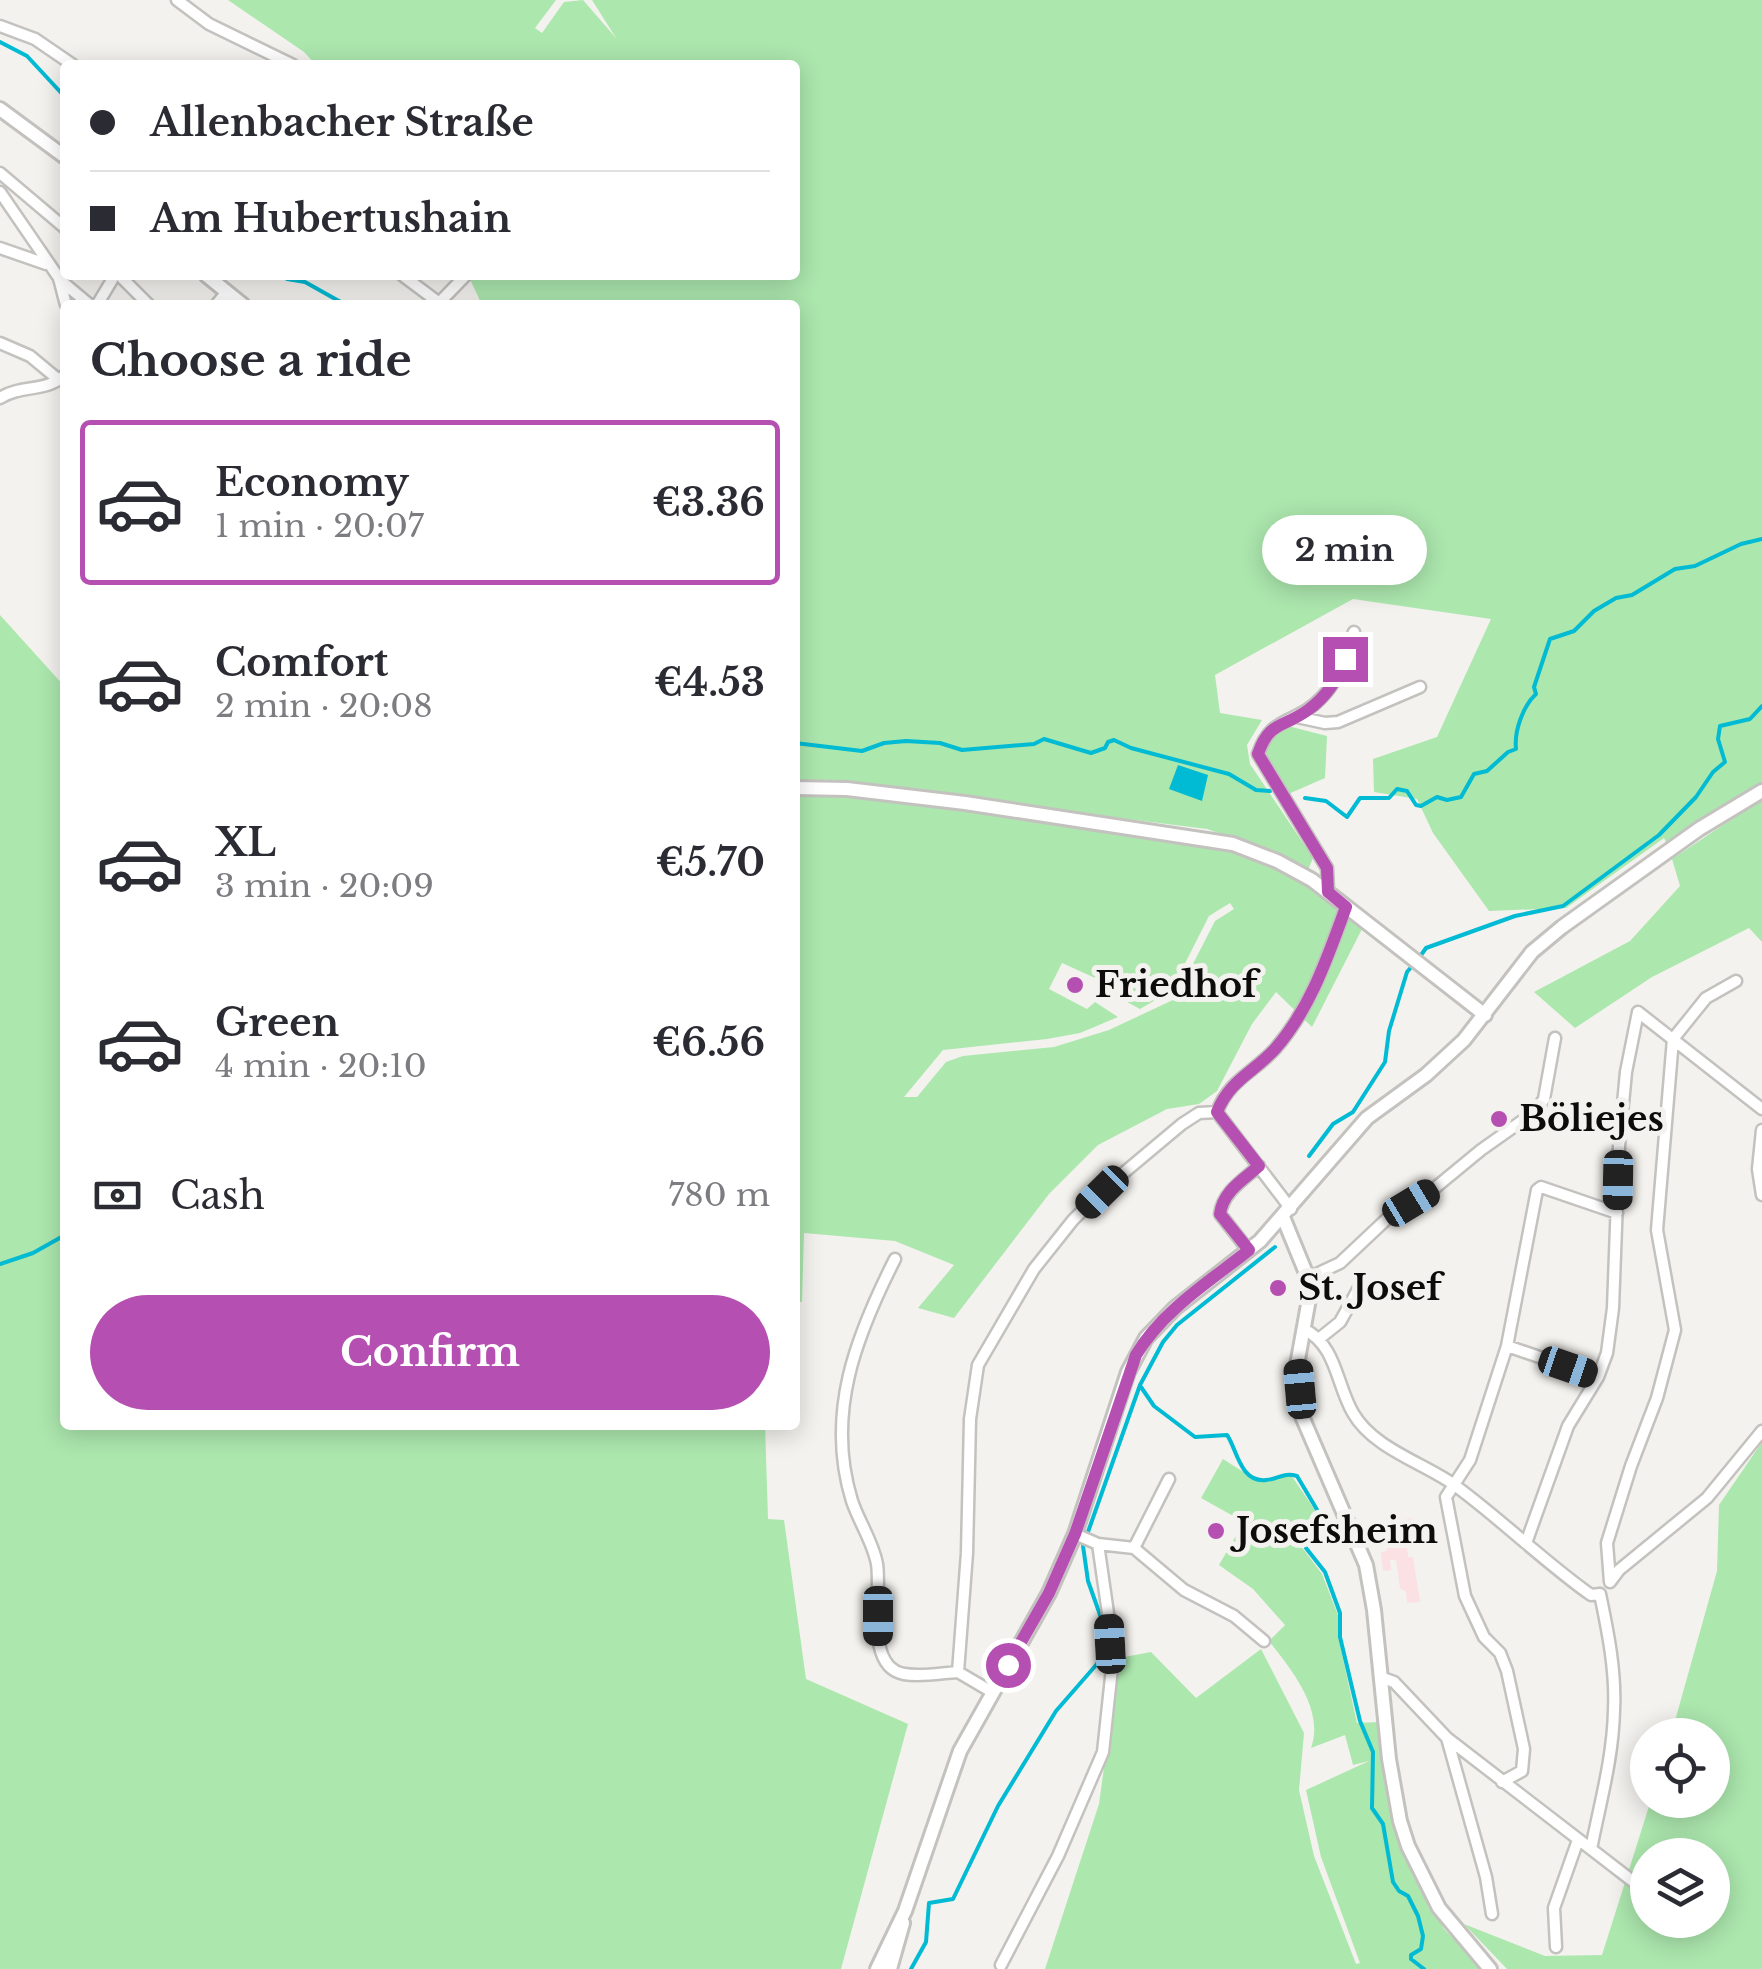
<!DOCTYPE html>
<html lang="en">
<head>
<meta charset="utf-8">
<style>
	:root { --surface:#fff; --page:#f7f7f7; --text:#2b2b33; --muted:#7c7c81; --line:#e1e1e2; --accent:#b64fb2 }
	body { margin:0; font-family:"Libre Baskerville",serif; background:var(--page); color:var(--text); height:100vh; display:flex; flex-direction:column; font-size:38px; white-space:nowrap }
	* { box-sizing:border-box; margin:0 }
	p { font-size:32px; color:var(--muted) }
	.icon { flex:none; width:55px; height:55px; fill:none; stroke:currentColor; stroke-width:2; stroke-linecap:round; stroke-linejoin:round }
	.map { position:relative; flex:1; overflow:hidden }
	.sheet { position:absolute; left:60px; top:300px; width:740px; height:1130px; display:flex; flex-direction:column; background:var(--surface); border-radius:10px; box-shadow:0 5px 25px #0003 }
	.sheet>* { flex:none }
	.hud { position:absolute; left:60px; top:60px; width:740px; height:220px; border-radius:10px; box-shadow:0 5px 25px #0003; display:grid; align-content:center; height:220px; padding:0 30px; background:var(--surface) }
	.controls { position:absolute; left:1630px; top:1718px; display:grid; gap:20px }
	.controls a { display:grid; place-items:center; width:100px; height:100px; border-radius:50%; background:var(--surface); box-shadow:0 5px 25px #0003; font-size:50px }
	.end { position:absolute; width:45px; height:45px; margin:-22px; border:12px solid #b64fb2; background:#fff; box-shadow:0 0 0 5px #fff }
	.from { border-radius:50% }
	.bubble { position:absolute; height:70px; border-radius:35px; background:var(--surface); box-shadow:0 5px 25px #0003; font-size:32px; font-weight:700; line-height:70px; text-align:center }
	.car { position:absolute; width:30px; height:60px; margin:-30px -15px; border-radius:12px; box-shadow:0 0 8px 2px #0007; background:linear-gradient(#222 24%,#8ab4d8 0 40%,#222 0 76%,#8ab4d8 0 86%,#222 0) }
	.hud b { display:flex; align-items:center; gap:35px; height:95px; font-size:38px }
	.hud b+b { border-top:2px solid var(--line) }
	.hud i { width:25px; height:25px; background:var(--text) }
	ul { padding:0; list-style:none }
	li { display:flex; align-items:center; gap:30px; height:165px; margin:0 20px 15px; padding:0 10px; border:5px solid transparent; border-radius:10px }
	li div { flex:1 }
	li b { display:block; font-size:38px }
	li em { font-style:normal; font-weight:700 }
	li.selected { border-color:var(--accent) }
	li>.icon { width:90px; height:90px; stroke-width:1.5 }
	h2 { padding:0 30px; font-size:45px; line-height:120px }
	.pay { display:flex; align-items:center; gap:25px; height:110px; padding:0 30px; font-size:38px }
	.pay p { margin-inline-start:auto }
	.cta { display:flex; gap:20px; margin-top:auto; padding:20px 30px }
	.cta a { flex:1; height:115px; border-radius:60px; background:var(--accent); color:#fff; font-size:40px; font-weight:700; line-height:115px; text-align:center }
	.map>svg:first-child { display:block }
</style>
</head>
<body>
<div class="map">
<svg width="1762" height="1969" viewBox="0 0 1762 1969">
	<rect width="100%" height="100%" fill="#f4f2ee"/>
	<path fill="#fbe0e4" d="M 1412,1518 L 1413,1523 L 1432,1520 L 1434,1534 L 1406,1538 L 1408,1557 L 1413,1557 L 1420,1602 L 1407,1603 L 1406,1592 L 1400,1588 L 1396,1560 L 1390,1560 L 1391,1570 L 1383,1571 L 1381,1552 L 1387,1551 L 1384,1526 L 1404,1523 L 1404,1519 Z"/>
	<path fill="#ace7ae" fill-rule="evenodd" d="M 228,0 L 556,0 L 535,28 L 542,33 L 564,2 L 583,0 L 616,38 L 592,0 L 1762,0 L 1762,785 L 1668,846 L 1664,838 L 1566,908 L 1489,911 L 1433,833 L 1417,799 L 1374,792 L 1373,759 L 1437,737 L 1491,619 L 1353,599 L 1215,675 L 1220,713 L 1262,720 L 1247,745 L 1250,764 L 1313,858 L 1308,870 L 1270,851 L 1207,829 L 846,784 L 795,781 L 795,305 L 482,305 L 469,277 L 795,275 L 795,65 L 316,65 L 304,52 Z
		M 0,615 L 65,687 L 65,1425 L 765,1425 L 768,1519 L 784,1520 L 806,1679 L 908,1724 L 841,1969 L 0,1969 Z
		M 1284,725 L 1327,736 L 1325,778 L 1286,795 L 1263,754 L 1266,740 Z
		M 795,792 C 899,795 1002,814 1105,830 C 1162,839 1223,842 1276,866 C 1308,881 1335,906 1362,929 L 1312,1027 L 1276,992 L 1252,1024 L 1217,1091 L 1199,1104 L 1167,1109 L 1098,1145 L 1049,1194 L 954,1318 L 918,1308 L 954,1265 L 895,1241 L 804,1233 L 802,1302 L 795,1302 ZM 1230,903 L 1234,909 L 1215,921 L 1175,999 L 1109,1030 L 1054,1047 L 963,1056 L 946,1062 L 917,1097 L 904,1097 L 943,1050 L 1047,1039 L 1080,1033 L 1118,1017 L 1095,1002 L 1087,1009 L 1049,989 L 1062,963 L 1104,982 L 1101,988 L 1140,1009 L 1171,991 L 1209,916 Z
		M 1762,799 L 1762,942 L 1749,928 L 1652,977 L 1575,1028 L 1534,992 L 1630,941 L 1680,886 L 1672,859 Z
		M 1762,1442 L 1762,1969 L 1507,1969 L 1464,1924 L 1545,1956 L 1602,1955 L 1651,1800 L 1712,1800 L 1712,1735 L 1671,1735 L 1717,1571 L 1719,1505 ZM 1648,1855 L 1712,1855 L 1712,1920 L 1648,1920 Z
		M 1223,1459 L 1259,1482 L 1291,1475 L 1317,1513 L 1301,1546 L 1322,1574 L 1338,1615 L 1338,1636 L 1357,1723 L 1379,1722 L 1389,1809 L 1416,1881 L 1444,1929 L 1483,1969 L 1045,1969 L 1099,1804 L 1119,1658 L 1151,1652 L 1196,1698 L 1261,1649 L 1304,1733 L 1299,1790 L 1314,1856 L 1356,1964 L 1360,1963 L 1321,1857 L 1306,1790 L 1369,1761 L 1353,1765 L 1345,1735 L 1311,1748 C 1325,1710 1291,1669 1269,1641 L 1285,1625 L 1253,1589 L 1219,1565 L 1244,1522 L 1201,1498 Z"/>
	<path fill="#01bad3" d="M 1178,765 L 1208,775 L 1202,801 L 1169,789 Z"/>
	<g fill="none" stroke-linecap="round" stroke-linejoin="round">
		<path stroke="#01bad3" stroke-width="4" d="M 0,42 L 27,56 L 65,97
			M 283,275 L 287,279 L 305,282 L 346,305
			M 795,743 L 862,751 L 884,743 L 906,741 L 940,743 L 962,750 L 1034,744 L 1044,739 L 1091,753 L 1105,748 L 1108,742 L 1114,740 L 1131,748 L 1229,774 L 1256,790 L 1270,791
			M 1305,798 L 1326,801 L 1347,817 L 1360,798 L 1389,798 L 1397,789 L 1407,791 L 1416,805 L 1421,806 L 1437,797 L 1447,800 L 1461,797 L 1474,774 L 1487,771 L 1508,752 L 1516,749 C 1514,731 1523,706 1536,694 L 1534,687 L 1550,639 L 1574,631 L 1594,611 L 1616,598 L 1632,595 L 1675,569 L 1695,566 L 1741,544 L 1762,539
			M 1419,958 L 1426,948 L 1515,916 L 1563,906 L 1659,835 L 1696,797 L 1713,772 L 1725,762 L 1718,739 L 1720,726 L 1750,719 L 1762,706
			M 1309,1156 L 1333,1124 L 1353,1112 L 1385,1062 L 1389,1031 L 1407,972 L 1413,965
			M 0,1264 L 33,1253 L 65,1235
			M 1141,1387 L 1154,1406 L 1195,1437 L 1227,1435 C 1237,1449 1240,1483 1266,1480 C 1279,1479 1283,1472 1297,1476 L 1319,1513 L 1306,1548 L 1325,1572 L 1340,1613 L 1340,1637 L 1360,1721 L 1373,1752 L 1372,1808 L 1383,1824 L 1393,1882 L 1399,1891 L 1408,1896 L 1418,1916 L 1423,1936 L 1421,1949 L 1411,1955 L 1411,1959 L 1424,1969
			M 911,1969 L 926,1942 L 929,1903 L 953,1899 L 998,1806 L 1056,1711 L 1097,1664 L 1105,1648 L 1104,1626 L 1088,1581 L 1083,1546 L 1140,1385 L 1163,1342 L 1177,1325 L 1275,1247"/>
		<g stroke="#c4c2bf" stroke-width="15">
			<path id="minor" d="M 177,0 L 209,24 L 293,65
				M 0,26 L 35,39 L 73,65
				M 0,173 L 65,228
				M 0,192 L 59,278 L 66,305
				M 0,248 L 46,264
				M 119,275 L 149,305
				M 402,275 L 442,305
				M 59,279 L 90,305
				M 97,305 L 112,280 L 111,275
				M 216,305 L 226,293
				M 437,305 L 466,275
				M 0,343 L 30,356 L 59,380
				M 0,398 C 22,384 45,393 65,375
				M 1297,717 L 1325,723 L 1338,722 L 1420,687
				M 1328,892 L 1327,868 L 1258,754 C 1271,714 1297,725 1322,697 C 1340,679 1346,655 1354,632
				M 1762,1130 L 1758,1169 L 1762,1195
				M 1291,1209 L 1217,1112 C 1229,1080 1253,1073 1275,1049 C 1311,1008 1327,957 1346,907
				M 1249,1251 L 1220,1214 C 1223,1192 1243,1180 1259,1166
				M 895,1259 C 856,1336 825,1414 852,1501 C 859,1522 873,1542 877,1564 C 882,1594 864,1667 904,1674 C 921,1677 941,1673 958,1672
				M 1308,1278 L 1340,1263 L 1391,1215 L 1430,1192 L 1481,1150 L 1536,1111 L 1544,1099 L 1555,1038
				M 1304,1329 C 1337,1346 1336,1384 1353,1413 C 1373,1448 1421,1462 1453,1484 C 1501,1519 1543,1561 1591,1595 L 1600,1594
				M 1320,1338 L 1340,1322 L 1360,1286
				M 1507,1346 L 1598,1377
				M 1075,1534 L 1098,1544 L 1134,1548 L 1184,1590 L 1234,1616 L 1264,1641
				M 1526,1543 L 1568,1426 L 1598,1377 L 1607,1353 L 1613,1308 L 1619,1146 L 1626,1072 L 1638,1012 L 1762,1109
				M 1134,1548 L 1169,1479
				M 1610,1582 L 1607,1543 L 1631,1466 L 1657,1398 L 1675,1330 L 1657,1230 L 1673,1039 L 1706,998 L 1736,981
				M 1610,1582 L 1619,1570 L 1707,1498 L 1762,1431
				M 1380,1677 L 1394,1682 L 1447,1738 L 1486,1877 L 1492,1914
				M 992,1692 L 958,1672 L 967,1553 L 970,1419 L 978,1365 L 1034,1269 L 1073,1220 L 1102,1191 L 1182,1124 L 1199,1113 L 1217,1112
				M 1447,1738 L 1639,1886
				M 1502,1782 L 1522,1771 L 1524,1749 L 1507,1671 L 1500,1653 L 1484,1637 L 1465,1596 L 1446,1497 L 1470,1460 L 1507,1346 L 1537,1190 L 1541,1187 L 1617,1213
				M 1591,1849 C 1600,1803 1613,1758 1614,1710 C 1616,1672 1608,1632 1600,1594
				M 1556,1947 L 1554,1908 L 1578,1840
				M 1001,1965 L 1058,1856 L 1103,1752 L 1112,1668 L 1109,1620 L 1098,1544"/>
		</g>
		<g stroke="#c4c2bf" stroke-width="18">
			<path id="major" d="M 0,109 L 65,157
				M 206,275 L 243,305
				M 795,788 L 847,789 L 965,803 L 1233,844 L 1277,861 L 1312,880 L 1485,1015
				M 1283,1217 L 1308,1278 L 1309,1299 L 1297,1365 L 1301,1414 L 1366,1565 L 1374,1610 L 1389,1759 L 1400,1821 L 1408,1846 L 1439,1908 L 1490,1969
				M 877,1969 L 905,1911 L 960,1751 L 1049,1593 L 1075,1534 L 1128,1372 L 1146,1338 L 1175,1308 L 1260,1241 L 1367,1118 L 1426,1075 L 1464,1040 L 1532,952 L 1562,927 L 1699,829 L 1762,791
				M 890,1969 L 903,1923"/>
		</g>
		<use href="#minor" stroke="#fff" stroke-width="10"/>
		<use href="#major" stroke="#fff" stroke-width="12"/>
	</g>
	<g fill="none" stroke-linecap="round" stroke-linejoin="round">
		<path stroke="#b64fb2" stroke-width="12" d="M 1008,1665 L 1049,1593 L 1075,1534 L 1136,1355 C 1163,1310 1209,1282 1249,1250 L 1220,1214 C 1223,1191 1243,1180 1259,1166 L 1217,1112 C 1230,1080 1253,1073 1275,1049 C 1311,1008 1328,956 1346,907 L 1328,892 L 1327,868 L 1258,754 C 1269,721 1283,728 1308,710 C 1326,697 1338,679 1345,659"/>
	</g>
	<g fill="#b64fb2" stroke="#f4f2ee" stroke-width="4">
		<circle cx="1075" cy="985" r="10"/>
		<circle cx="1499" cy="1119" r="10"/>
		<circle cx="1278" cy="1288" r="10"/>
		<circle cx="1216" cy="1531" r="10"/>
	</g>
	<g text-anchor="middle" stroke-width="10" stroke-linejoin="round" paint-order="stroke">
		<g font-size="35" font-weight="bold" fill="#0d0c0b" stroke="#f4f2ee" text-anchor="start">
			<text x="1095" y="997">Friedhof</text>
			<text x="1519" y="1131">Böliejes</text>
			<text x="1298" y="1300">St. Josef</text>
			<text x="1236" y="1543">Josefsheim</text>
		</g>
	</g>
</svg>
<div class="controls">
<a><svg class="icon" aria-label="locate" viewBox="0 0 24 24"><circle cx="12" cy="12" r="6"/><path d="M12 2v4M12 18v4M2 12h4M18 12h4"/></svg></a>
<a><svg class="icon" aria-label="layers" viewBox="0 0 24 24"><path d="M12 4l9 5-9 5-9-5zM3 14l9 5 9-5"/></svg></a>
</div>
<i class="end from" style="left:1008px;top:1665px"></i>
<i class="end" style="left:1345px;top:659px"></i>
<div class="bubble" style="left:1262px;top:515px;width:165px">2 min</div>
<i class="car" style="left:1618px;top:1180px;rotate:181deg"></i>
<i class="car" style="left:1102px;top:1192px;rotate:225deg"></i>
<i class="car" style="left:1411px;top:1203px;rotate:59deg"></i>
<i class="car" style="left:1568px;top:1367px;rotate:109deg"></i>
<i class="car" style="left:1300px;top:1389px;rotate:355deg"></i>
<i class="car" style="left:878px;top:1616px;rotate:180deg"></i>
<i class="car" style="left:1110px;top:1644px;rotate:357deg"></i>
<div class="hud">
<b><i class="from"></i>Allenbacher Straße</b>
<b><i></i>Am Hubertushain</b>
</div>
<section class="sheet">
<h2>Choose a ride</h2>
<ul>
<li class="selected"><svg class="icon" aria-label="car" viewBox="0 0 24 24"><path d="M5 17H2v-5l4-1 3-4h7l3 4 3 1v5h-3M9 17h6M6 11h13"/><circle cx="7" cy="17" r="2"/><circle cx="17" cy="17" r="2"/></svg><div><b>Economy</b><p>1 min · 20:07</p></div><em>€3.36</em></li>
<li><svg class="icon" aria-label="car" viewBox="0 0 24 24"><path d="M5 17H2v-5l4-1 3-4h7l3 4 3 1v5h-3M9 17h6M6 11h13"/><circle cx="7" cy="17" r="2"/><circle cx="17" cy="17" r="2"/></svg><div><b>Comfort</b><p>2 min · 20:08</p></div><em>€4.53</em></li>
<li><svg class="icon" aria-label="car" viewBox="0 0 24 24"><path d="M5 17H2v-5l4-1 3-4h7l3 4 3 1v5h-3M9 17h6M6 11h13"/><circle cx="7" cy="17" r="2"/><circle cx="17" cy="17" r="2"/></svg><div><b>XL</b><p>3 min · 20:09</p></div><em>€5.70</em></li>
<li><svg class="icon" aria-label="car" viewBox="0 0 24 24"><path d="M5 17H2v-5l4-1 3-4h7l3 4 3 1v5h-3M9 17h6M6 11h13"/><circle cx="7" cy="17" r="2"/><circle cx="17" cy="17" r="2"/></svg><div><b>Green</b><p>4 min · 20:10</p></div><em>€6.56</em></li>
</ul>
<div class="pay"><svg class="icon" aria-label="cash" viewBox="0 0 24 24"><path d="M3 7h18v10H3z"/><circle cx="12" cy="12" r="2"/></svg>Cash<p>780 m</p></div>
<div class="cta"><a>Confirm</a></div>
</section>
</div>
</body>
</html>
